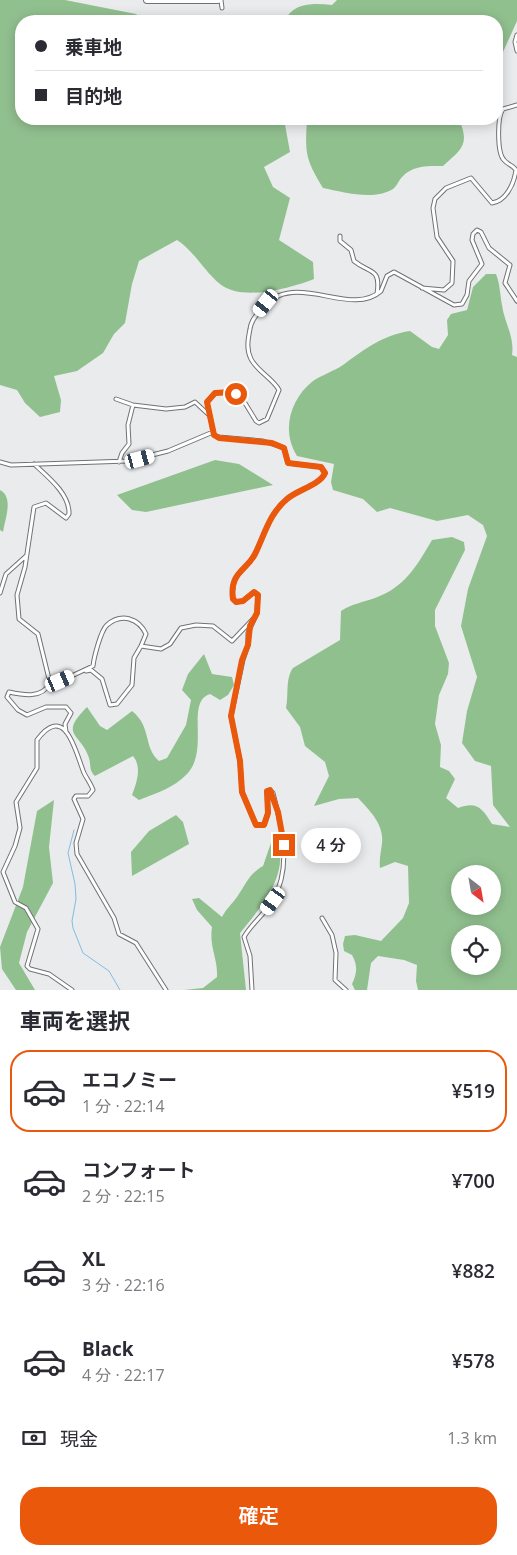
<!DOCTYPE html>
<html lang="ja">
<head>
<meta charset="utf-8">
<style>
	:root { --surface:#fff; --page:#f2f2f3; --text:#2b2b33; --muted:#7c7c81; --line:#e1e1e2; --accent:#ea580c }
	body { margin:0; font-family:"Open Sans","Noto Sans JP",sans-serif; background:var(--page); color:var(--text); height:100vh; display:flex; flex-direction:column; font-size:19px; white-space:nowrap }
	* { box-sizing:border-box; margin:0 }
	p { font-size:16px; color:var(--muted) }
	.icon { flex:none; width:28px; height:28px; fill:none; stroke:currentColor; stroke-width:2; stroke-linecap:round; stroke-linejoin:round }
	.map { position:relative; height:990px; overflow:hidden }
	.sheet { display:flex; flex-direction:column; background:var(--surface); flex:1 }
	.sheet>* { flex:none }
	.banner { position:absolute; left:15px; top:15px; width:488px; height:110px; border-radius:20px; box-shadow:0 2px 12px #0003; display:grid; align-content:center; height:110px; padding:0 20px; background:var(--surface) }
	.needle { width:32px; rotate:149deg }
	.controls { position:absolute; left:451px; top:865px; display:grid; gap:10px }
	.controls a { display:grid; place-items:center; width:50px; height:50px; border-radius:50%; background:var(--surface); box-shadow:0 2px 12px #0003; font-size:25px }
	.end { position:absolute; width:22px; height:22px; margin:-11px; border:6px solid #ea580c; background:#fff; box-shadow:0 0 0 2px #fff }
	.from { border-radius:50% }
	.bubble { position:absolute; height:35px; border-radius:18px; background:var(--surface); box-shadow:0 2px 12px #0003; font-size:16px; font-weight:600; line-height:35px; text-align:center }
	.car { position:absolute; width:15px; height:30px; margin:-15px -8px; border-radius:6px; box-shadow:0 0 4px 1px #0007; background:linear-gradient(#fff 24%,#345 0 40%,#fff 0 76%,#345 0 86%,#fff 0) }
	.banner b { display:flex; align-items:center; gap:18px; height:48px; font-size:19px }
	.banner b+b { border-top:1px solid var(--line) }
	.banner i { width:12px; height:12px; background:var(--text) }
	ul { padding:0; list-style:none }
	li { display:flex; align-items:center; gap:15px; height:82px; margin:0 10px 8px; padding:0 10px; border:2px solid transparent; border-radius:20px }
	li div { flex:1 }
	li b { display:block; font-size:19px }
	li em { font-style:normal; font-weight:600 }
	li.selected { border-color:var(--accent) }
	li>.icon { width:45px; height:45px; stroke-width:1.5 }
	h2 { padding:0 20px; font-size:22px; line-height:60px }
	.pay { display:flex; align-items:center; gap:12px; height:55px; padding:0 20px; font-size:19px }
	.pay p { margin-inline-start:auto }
	.action { display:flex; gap:10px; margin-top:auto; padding:10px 20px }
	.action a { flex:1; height:58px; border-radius:20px; background:var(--accent); color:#fff; font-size:20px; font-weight:600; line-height:58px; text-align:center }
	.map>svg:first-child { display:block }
</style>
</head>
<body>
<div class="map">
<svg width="517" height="990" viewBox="0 0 517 990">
	<rect width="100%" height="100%" fill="#eaebed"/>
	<path fill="#91c08f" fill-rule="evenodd" d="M 0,0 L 65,0 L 136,14 L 145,21 L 21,21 L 21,119 L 284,119 L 290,152 L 264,167 L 273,187 L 290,198 L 279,240 L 313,262 L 314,279 C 291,288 242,302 220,284 C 204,271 195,252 177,240 L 139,261 L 132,284 L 125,323 L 114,334 L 103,353 L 77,371 L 54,376 L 61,400 L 60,412 L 40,417 L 25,403 L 17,390 L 0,385 Z
		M 337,0 L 517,0 L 517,21 L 503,52 L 496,57 L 496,21 L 285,21 C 293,2 314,3 332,5 Z
		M 307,119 L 459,119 C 470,145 462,149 443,166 C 428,166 413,165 402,177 C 399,180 397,186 393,189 C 374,201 343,192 323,188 C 305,158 305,153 307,119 Z
		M 486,274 L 496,274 C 500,284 500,294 502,305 C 504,322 515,337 512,355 L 517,357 L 517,990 L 418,990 L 416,981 L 417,965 L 404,960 L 378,956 L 371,963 L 367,990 L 355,990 L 352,984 C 357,973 358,966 352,955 L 344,951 L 343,944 L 345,936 L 355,935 L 381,941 L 403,918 L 409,903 L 408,866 L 395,862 L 380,868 C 379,859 381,852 382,843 C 384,824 370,811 358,798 L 339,799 L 314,806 L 329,776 L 325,762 L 305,746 L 300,727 L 286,708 C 289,695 285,679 293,668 L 340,640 L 341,611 C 352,604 363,602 375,598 C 405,587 416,567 432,540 L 452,537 L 464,542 L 465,550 L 435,610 L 435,626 L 449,663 L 448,674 L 439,695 L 435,724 L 441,745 L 440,767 L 449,771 L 455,779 L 446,798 L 458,808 C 477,801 482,808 492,824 L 510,827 L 493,805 L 491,766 L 475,761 L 462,743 L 467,711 L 477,677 L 461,626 L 468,589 L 487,536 L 483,525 L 468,515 L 437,521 L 390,508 L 377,512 L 363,499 L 333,490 L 331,482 L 334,464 L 297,456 C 281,431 290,399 313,381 C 322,375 334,371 343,365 C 365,349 383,335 410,331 L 432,347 L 439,349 L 448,335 L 447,320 L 451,314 L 467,310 L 473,287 ZM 460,874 L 492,874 L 492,906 L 460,906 ZM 460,934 L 492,934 L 492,966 L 460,966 Z
		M 215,460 L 239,464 L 273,485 L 146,512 L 132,510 L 117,495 Z
		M 0,490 C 14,497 5,519 3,532 L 0,530 Z
		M 204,654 L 212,674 L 232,677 L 234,685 L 228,695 L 220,700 L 210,694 C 185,702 210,750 187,774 C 174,788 156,793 139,800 L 132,795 C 137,782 142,767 133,756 L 95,776 C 89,771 91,765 89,758 C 81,733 58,736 87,707 L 100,726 L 107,730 L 132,711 C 152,727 143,747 159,761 L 167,758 L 186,725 L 191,700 L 182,690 L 188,674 Z
		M 54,800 L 49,847 L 53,883 L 27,932 L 19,963 L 35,990 L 16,990 L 2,969 L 0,947 L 23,887 L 37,811 Z
		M 176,815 L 183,822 L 189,844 L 132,876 L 131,852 L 149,831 Z
		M 273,837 L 277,839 C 290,875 261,907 240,933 L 246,990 L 184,990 L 203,988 L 217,977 C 218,958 209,948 212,927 L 197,910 L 192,899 L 199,898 L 222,917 C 226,909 232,904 237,897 C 246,884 249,874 263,866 Z"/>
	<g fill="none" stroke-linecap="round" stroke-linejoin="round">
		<path stroke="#80bce5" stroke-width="1" d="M 74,830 L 68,853 L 75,884 L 76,899 L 72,921 L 73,928 L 83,953 L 109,971 L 120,990"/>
		<g stroke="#717274" stroke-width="5">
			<path id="street" d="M 221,0 L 222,8
				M 517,35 L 515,42 L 517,51
				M 340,236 L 340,241 L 351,250 L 354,261 C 370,274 381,267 377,294
				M 422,288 L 444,290 L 452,283 L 453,261 L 437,237 L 433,208 L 435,199 L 446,188 L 471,178 L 492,203 C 506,201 514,184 516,170 C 513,165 508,165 504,160 C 497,153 497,117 503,109 L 517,105
				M 116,399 L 133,405 L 166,409 L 185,407 L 195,402 L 209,415
				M 0,462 L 11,465 L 128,461 L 168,451 L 213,432
				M 119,462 L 122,453 L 129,444 L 128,425 L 133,405
				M 34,464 C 47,476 70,494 69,514 L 66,518 L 46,503 L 34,507 L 25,567 L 17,595 L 19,619 L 38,634 L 50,683 C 42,699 23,695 9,692 L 7,697 L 18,710 L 27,715 L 46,707 L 66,707 L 71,713 L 65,724 L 66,732
				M 0,593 L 6,574 L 26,556
				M 86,671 L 91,670 L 102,679 L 110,705 L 117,704 L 132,685 L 134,658 L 141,646
				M 48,687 L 93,666 C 94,657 101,630 107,625 C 122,612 139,619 146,634 L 141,646 L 161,649 L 170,644 L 181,628 L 196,625 L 213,626 L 232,641 L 253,619
				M 322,918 L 332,935 L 336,953 L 335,980 L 346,990
				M 72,990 L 49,974 L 30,969 L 27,966 L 38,929 L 26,908 L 15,902 L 3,872 L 15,846 L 20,828 L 16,802 L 37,768 L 37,740 C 66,701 76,754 84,773 C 87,779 91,784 93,790 L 88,796 L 76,796 L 74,799 L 83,819 L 76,843 L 77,854 L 114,918 L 119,934 L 136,943 L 166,990
				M 252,990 L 250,956 L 244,937 C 252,923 265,914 273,900 C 292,867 282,828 273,793 L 270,790 L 267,791 L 268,813 L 264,825 L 256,825 L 242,792 L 240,761 L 231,716 L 243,660 L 248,645 L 248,633 L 257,613 L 258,595 L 254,592 L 243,601 L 236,602 L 233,599 C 229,571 248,571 256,552 C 265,533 270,513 287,499 C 297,490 320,485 325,473 L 321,467 L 288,463 L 284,448 L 263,441 L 219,437 L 214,435 L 207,402 L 215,393 L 231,392 L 245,403 L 256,421 L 259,423 L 267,419 L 279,390 C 273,379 257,371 251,359 C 246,349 248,339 250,329 C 251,320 256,316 261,309 C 295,268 349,319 381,291 L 387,276 L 394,272 L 454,305 L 462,304 L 467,295 L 469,281 L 482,264 L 472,240 L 473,234 L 477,230 L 481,232 L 489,248 L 510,265 L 505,283 L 517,301"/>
		</g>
		<g stroke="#717274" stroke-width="8">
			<path id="highway" d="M 147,0 L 218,0"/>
		</g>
		<use href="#street" stroke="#fff" stroke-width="3"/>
		<use href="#highway" stroke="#fff" stroke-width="6"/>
	</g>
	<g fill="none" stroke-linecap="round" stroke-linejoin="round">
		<path stroke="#ea580c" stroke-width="6" d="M 236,394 L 231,392 L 215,393 L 207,402 L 214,435 L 219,438 L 272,443 L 284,448 L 288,463 L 321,467 L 325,473 C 320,485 297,490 287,499 C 270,513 265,533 256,552 C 248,571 229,571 233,599 L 236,602 L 243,601 L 254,592 L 258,595 L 257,613 L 250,626 L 248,645 L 242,660 L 231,716 L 240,761 L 242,792 L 256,825 L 264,825 L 268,813 L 267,791 L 270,790 L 278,812 L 284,845"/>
	</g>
</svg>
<div class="controls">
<a><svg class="needle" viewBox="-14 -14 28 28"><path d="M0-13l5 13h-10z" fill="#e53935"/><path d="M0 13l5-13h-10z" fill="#7c7c81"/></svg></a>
<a><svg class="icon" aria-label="locate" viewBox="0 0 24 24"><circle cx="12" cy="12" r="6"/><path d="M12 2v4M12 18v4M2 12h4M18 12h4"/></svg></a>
</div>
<i class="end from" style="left:236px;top:394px"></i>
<i class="end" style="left:284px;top:845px"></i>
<div class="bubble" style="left:301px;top:828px;width:60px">4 分</div>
<i class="car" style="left:266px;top:303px;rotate:219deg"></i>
<i class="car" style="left:140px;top:459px;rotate:75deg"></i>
<i class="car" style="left:60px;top:681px;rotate:67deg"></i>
<i class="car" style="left:273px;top:901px;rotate:216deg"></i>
<div class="banner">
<b><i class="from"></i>乗車地</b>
<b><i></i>目的地</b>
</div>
</div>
<section class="sheet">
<h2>車両を選択</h2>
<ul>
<li class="selected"><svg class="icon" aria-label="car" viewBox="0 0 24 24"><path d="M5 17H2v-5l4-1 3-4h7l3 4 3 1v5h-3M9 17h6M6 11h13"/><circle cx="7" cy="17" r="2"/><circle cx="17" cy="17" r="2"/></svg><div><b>エコノミー</b><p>1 分 · 22:14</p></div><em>¥519</em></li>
<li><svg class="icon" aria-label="car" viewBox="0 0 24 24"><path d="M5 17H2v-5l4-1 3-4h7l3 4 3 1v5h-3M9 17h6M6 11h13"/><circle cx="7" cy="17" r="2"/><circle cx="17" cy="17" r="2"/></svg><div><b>コンフォート</b><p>2 分 · 22:15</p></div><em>¥700</em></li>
<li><svg class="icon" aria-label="car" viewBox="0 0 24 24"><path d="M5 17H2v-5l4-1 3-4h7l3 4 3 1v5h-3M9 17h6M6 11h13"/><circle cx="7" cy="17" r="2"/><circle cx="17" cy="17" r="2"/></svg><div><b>XL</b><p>3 分 · 22:16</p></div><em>¥882</em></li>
<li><svg class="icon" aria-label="car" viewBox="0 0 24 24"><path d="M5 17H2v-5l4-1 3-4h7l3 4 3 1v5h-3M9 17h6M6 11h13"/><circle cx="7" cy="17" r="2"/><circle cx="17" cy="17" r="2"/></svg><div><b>Black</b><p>4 分 · 22:17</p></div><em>¥578</em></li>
</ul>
<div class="pay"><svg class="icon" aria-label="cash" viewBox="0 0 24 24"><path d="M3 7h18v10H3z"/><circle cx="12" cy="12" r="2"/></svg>現金<p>1.3 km</p></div>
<div class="action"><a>確定</a></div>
</section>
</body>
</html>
